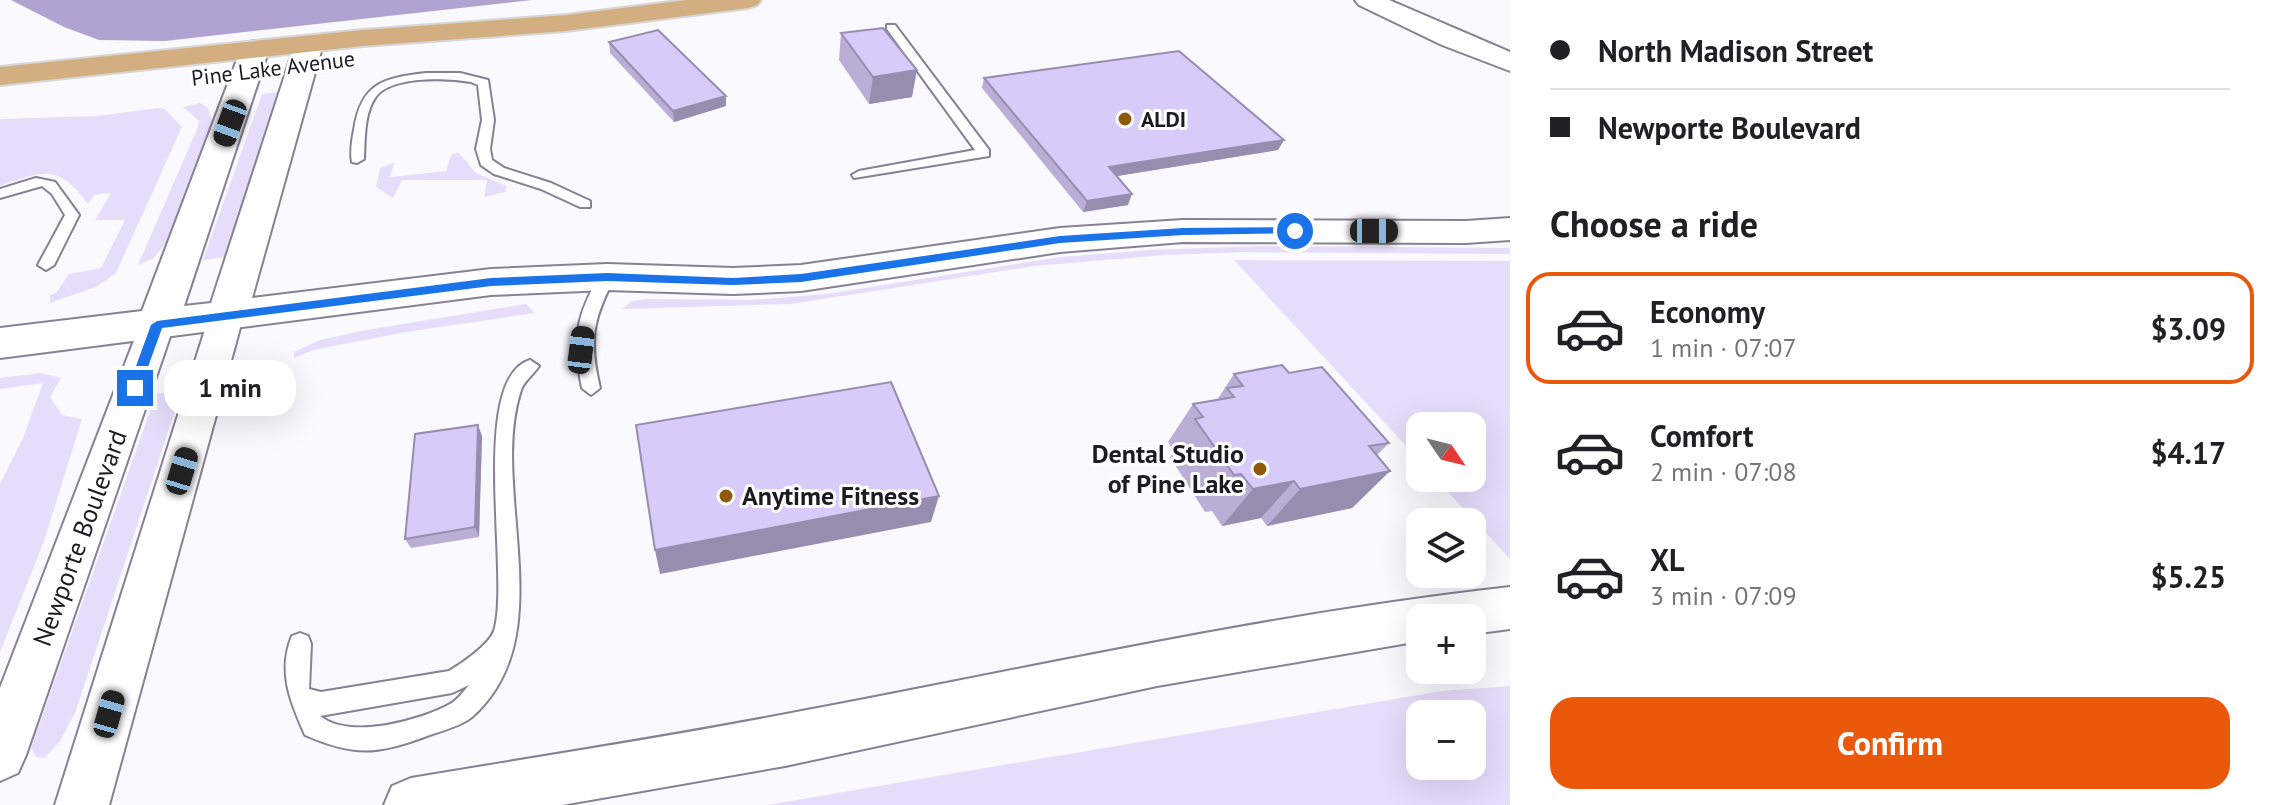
<!DOCTYPE html>
<html lang="en">
<head>
<meta charset="utf-8">
<style>
	:root { --surface:#fff; --page:#f6f6f6; --text:#202124; --muted:#757577; --line:#e0e0e0; --accent:#ea580c }
	body { margin:0; font-family:"PT Sans",sans-serif; background:var(--page); color:var(--text); height:100vh; display:flex; flex-direction:column; font-size:30px; white-space:nowrap }
	* { box-sizing:border-box; margin:0 }
	p { font-size:26px; color:var(--muted) }
	.icon { flex:none; width:44px; height:44px; fill:none; stroke:currentColor; stroke-width:2; stroke-linecap:round; stroke-linejoin:round }
	.map { position:relative; flex:1; overflow:hidden }
	.sheet { display:flex; flex-direction:column; background:var(--surface); width:760px }
	.sheet>* { flex:none }
	.top-card { display:grid; align-content:center; height:176px; padding:0 40px; background:var(--surface) }
	.needle { width:52px; rotate:125deg }
	.buttons { position:absolute; left:1406px; top:412px; display:grid; gap:16px }
	.buttons a { display:grid; place-items:center; width:80px; height:80px; border-radius:16px; background:var(--surface); box-shadow:0 8px 32px #0002; font-size:40px }
	.end { position:absolute; width:36px; height:36px; margin:-18px; border:10px solid #1a73e8; background:#fff; box-shadow:0 0 0 4px #fff }
	.from { border-radius:50% }
	.bubble { position:absolute; height:56px; border-radius:24px; background:var(--surface); box-shadow:0 8px 32px #0002; font-size:26px; font-weight:800; line-height:56px; text-align:center }
	.car { position:absolute; width:24px; height:48px; margin:-24px -12px; border-radius:10px; box-shadow:0 0 6px 2px #0007; background:linear-gradient(#222 24%,#8ab4d8 0 40%,#222 0 76%,#8ab4d8 0 86%,#222 0) }
	.top-card b { display:flex; align-items:center; gap:28px; height:76px; font-size:30px }
	.top-card b+b { border-top:2px solid var(--line) }
	.top-card i { width:20px; height:20px; background:var(--text) }
	ul { padding:0; list-style:none }
	li { display:flex; align-items:center; gap:24px; height:112px; margin:0 16px 12px; padding:0 24px; border:4px solid transparent; border-radius:24px }
	li div { flex:1 }
	li b { display:block; font-size:30px }
	li em { font-style:normal; font-weight:800 }
	li.selected { border-color:var(--accent) }
	li>.icon { width:72px; height:72px; stroke-width:1.5 }
	h2 { padding:0 40px; font-size:36px; line-height:96px }
	.action { display:flex; gap:16px; margin-top:auto; padding:16px 40px }
	.action a { flex:1; height:92px; border-radius:24px; background:var(--accent); color:#fff; font-size:32px; font-weight:800; line-height:92px; text-align:center }
	main { display:flex; flex:1; min-height:0 }
	.map>svg:first-child { display:block }
</style>
</head>
<body>
<main>
<div class="map">
<svg width="1510" height="805" viewBox="0 0 1510 805">
	<rect width="100%" height="100%" fill="#faf9fd"/>
	<path fill="#e6ddfb" fill-rule="evenodd" d="M 280,92 L 226,257 L 203,260 L 262,94 Z
		M 200,103 L 208,108 L 213,125 L 166,243 L 154,258 L 138,265 L 198,127 L 199,121 L 183,107 Z
		M 158,108 L 165,109 L 182,127 L 116,273 L 96,287 L 50,303 L 50,295 L 56,293 L 69,274 L 101,268 L 125,220 L 95,220 L 111,193 L 94,195 L 88,204 C 59,164 44,170 0,186 L 0,119 L 98,116 Z
		M 458,152 L 476,173 L 507,186 L 505,192 L 484,197 L 487,180 L 402,180 L 393,198 L 376,187 L 380,168 L 394,163 L 390,177 L 446,171 L 451,155 Z
		M 1261,246 L 1510,248 L 1510,254 L 1243,252 L 1166,255 L 1034,266 L 791,304 L 622,309 L 632,301 L 647,299 L 751,300 L 827,294 L 1061,257 L 1148,250 Z
		M 1234,260 L 1510,261 L 1510,559 L 1435,478 L 1472,478 L 1472,426 L 1420,426 L 1420,461 Z
		M 526,304 L 535,313 L 406,332 L 313,350 L 294,358 L 294,352 L 320,340 L 361,331 Z
		M 41,373 L 61,378 L 50,397 L 62,415 L 82,419 L 44,541 L 0,652 L 0,484 L 23,438 L 43,383 L 0,389 L 0,378 Z
		M 182,390 L 75,713 L 60,741 L 45,758 L 36,757 L 31,748 L 156,394 Z
		M 1510,686 L 1510,805 L 767,805 L 1442,691 ZM 1420,714 L 1472,714 L 1472,766 L 1420,766 Z"/>
	<path fill="#b1a3d1" d="M 11,0 L 532,0 L 165,41 L 99,40 L 64,27 Z"/>
	<g fill="none" stroke-linecap="round" stroke-linejoin="round">
		<g stroke="#868194" stroke-width="4">
			<path id="service" d="M 887,25 L 895,25 L 989,150 L 989,156 L 854,178 L 852,175 L 859,171 L 975,150 L 887,29 Z
				M 426,73 L 460,73 L 488,80 L 494,120 L 490,149 L 492,160 L 504,168 L 551,183 L 590,201 L 590,207 L 580,207 L 541,189 L 494,174 L 481,165 L 476,149 L 482,120 L 478,85 L 471,82 C 448,78 390,75 375,98 C 364,114 365,140 364,159 L 357,163 L 352,162 C 350,152 352,140 354,130 C 361,83 383,78 426,73 Z
				M 36,178 L 55,182 L 79,215 L 54,265 L 46,270 L 38,265 L 65,215 L 52,194 L 42,186 L 0,198 L 0,189 Z
				M 607,272 L 615,277 C 592,320 589,341 600,388 L 591,395 L 582,388 C 572,339 576,316 601,273 Z
				M 530,360 L 539,366 C 534,374 524,381 521,390 C 488,489 564,635 472,717 C 461,726 441,731 427,736 C 377,755 353,756 305,735 C 291,703 277,672 292,636 L 300,633 L 308,636 L 311,644 L 309,689 L 321,692 L 449,671 C 461,664 489,645 494,631 C 511,578 468,379 530,360 ZM 469,685 C 464,691 458,699 452,703 C 420,721 350,740 320,716 L 452,693 Z"/>
		</g>
		<g stroke="#868194" stroke-width="4">
			<path id="minor" d="M 226,305 L 238,308 L 243,317 L 109,805 L 55,805 L 209,317 L 214,308 Z
				M 157,313 L 169,316 L 174,325 L 26,755 L 18,773 L 0,781 L 0,688 L 140,325 L 145,316 Z
				M 1510,587 L 1510,629 L 1472,634 L 1472,618 L 1420,618 L 1420,641 L 1157,686 L 785,766 L 562,805 L 384,805 L 392,786 L 411,778 C 536,757 661,738 786,714 C 1027,669 1266,614 1510,587 Z"/>
		</g>
		<g stroke="#868194" stroke-width="4">
			<path id="tertiary" d="M 1355,0 L 1389,0 L 1510,52 L 1510,71 L 1442,45 L 1359,5 Z
				M 309,36 L 319,38 L 323,44 L 252,298 L 491,269 L 607,264 L 733,268 L 801,265 L 1060,228 L 1183,220 L 1466,221 L 1510,218 L 1510,240 L 1466,243 L 1183,242 L 1060,252 L 801,291 L 733,294 L 607,290 L 491,295 L 0,358 L 0,328 L 142,311 L 241,49 L 245,43 L 255,41 L 265,43 L 269,49 L 184,306 L 211,303 L 295,44 L 299,38 Z"/>
		</g>
		<g stroke="#d6d6d7" stroke-width="4">
			<path id="primary" d="M 686,0 L 761,0 L 757,5 L 748,8 L 566,31 L 363,46 L 0,85 L 0,67 L 363,30 L 566,15 Z"/>
		</g>
		<use href="#service" fill="#fff" fill-rule="evenodd"/>
		<use href="#minor" fill="#fff" fill-rule="evenodd"/>
		<use href="#tertiary" fill="#fff" fill-rule="evenodd"/>
		<use href="#primary" fill="#d3ae80" fill-rule="evenodd"/>
	</g>
	<path fill="#baaed6" d="M 841,33 L 912,97 L 869,104 L 839,60 Z
		M 609,42 L 726,96 L 726,106 L 674,122 L 610,53 Z
		M 984,78 L 1284,140 L 1278,150 L 1117,176 L 1128,205 L 1083,212 L 982,88 Z
		M 1289,373 L 1389,443 L 1377,455 L 1390,471 L 1352,508 L 1267,526 L 1261,518 L 1222,526 L 1212,511 L 1205,512 L 1170,457 L 1174,451 L 1168,442 L 1193,404 L 1217,400 L 1234,374 Z
		M 482,436 L 479,537 L 411,548 L 405,539 Z"/>
	<path fill="#978dae" d="M 917,70 L 912,97 L 869,104 L 873,77 Z
		M 726,96 L 726,106 L 674,122 L 673,111 Z
		M 1284,140 L 1278,150 L 1105,178 L 1109,167 Z
		M 1132,194 L 1128,205 L 1083,212 L 1087,201 Z
		M 478,425 L 482,436 L 479,537 L 475,527 Z
		M 1390,471 L 1352,508 L 1267,526 L 1300,489 Z
		M 1294,481 L 1261,518 L 1222,526 L 1253,489 Z
		M 939,496 L 931,522 L 660,574 L 655,550 Z"/>
	<path fill="#d8caf9" stroke="#978dae" stroke-width="2" d="M 883,28 L 917,70 L 873,77 L 841,33 Z
		M 658,30 L 726,96 L 673,111 L 609,42 Z
		M 1179,51 L 1284,140 L 1109,167 L 1132,194 L 1087,201 L 984,78 Z
		M 1282,365 L 1289,373 L 1322,367 L 1389,443 L 1369,446 L 1390,471 L 1300,489 L 1294,481 L 1253,489 L 1241,474 L 1234,475 L 1195,419 L 1203,417 L 1193,404 L 1234,397 L 1227,388 L 1243,386 L 1234,374 Z
		M 891,382 L 939,496 L 655,550 L 636,425 Z
		M 478,425 L 475,527 L 405,539 L 415,434 Z"/>
	<path fill="#1a73e8" d="M 1295,227 L 1300,231 L 1299,233 L 1183,235 L 1060,243 L 801,282 L 733,285 L 607,281 L 491,286 L 162,328 L 139,392 L 130,392 L 128,388 L 151,325 L 157,321 L 491,278 L 607,273 L 733,278 L 801,274 L 1060,236 L 1183,228 Z"/>
	<g fill="#8e590c" stroke="#fff" stroke-width="3">
		<circle cx="1125" cy="119" r="8"/>
		<circle cx="1260" cy="469" r="8"/>
		<circle cx="726" cy="496" r="8"/>
	</g>
	<g text-anchor="middle" stroke-width="6" stroke-linejoin="round" paint-order="stroke">
		<g font-size="22" fill="#1d1b22" stroke="#fff">
			<text transform="translate(273 68) rotate(-7)" y="8">Pine Lake Avenue</text>
		</g>
		<g font-size="22" font-weight="bold" fill="#1d1b22" stroke="#fff" text-anchor="start">
			<text x="1141" y="127">ALDI</text>
		</g>
		<g font-size="26" font-weight="bold" fill="#1d1b22" stroke="#fff" text-anchor="end">
			<text x="1244" y="463">Dental Studio<tspan x="1244" dy="30">of Pine Lake</tspan></text>
			<text x="742" y="505" text-anchor="start">Anytime Fitness</text>
		</g>
		<g font-size="26" fill="#1d1b22" stroke="#fff">
			<text transform="translate(80 538) rotate(-70)" y="9">Newporte Boulevard</text>
		</g>
	</g>
</svg>
<div class="buttons">
<a><svg class="needle" viewBox="-14 -14 28 28"><path d="M0-13l5 13h-10z" fill="#e53935"/><path d="M0 13l5-13h-10z" fill="#757577"/></svg></a>
<a><svg class="icon" aria-label="layers" viewBox="0 0 24 24"><path d="M12 4l9 5-9 5-9-5zM3 14l9 5 9-5"/></svg></a>
<a>+</a>
<a>−</a>
</div>
<i class="end from" style="left:1295px;top:231px"></i>
<i class="end" style="left:135px;top:388px"></i>
<div class="bubble" style="left:164px;top:360px;width:132px">1 min</div>
<i class="car" style="left:230px;top:123px;rotate:200deg"></i>
<i class="car" style="left:1374px;top:231px;rotate:90deg"></i>
<i class="car" style="left:581px;top:350px;rotate:7deg"></i>
<i class="car" style="left:182px;top:471px;rotate:17deg"></i>
<i class="car" style="left:109px;top:714px;rotate:16deg"></i>
</div>
<section class="sheet">
<div class="top-card">
<b><i class="from"></i>North Madison Street</b>
<b><i></i>Newporte Boulevard</b>
</div>
<h2>Choose a ride</h2>
<ul>
<li class="selected"><svg class="icon" aria-label="car" viewBox="0 0 24 24"><path d="M5 17H2v-5l4-1 3-4h7l3 4 3 1v5h-3M9 17h6M6 11h13"/><circle cx="7" cy="17" r="2"/><circle cx="17" cy="17" r="2"/></svg><div><b>Economy</b><p>1 min · 07:07</p></div><em>$3.09</em></li>
<li><svg class="icon" aria-label="car" viewBox="0 0 24 24"><path d="M5 17H2v-5l4-1 3-4h7l3 4 3 1v5h-3M9 17h6M6 11h13"/><circle cx="7" cy="17" r="2"/><circle cx="17" cy="17" r="2"/></svg><div><b>Comfort</b><p>2 min · 07:08</p></div><em>$4.17</em></li>
<li><svg class="icon" aria-label="car" viewBox="0 0 24 24"><path d="M5 17H2v-5l4-1 3-4h7l3 4 3 1v5h-3M9 17h6M6 11h13"/><circle cx="7" cy="17" r="2"/><circle cx="17" cy="17" r="2"/></svg><div><b>XL</b><p>3 min · 07:09</p></div><em>$5.25</em></li>
</ul>
<div class="action"><a>Confirm</a></div>
</section>
</main>
</body>
</html>
